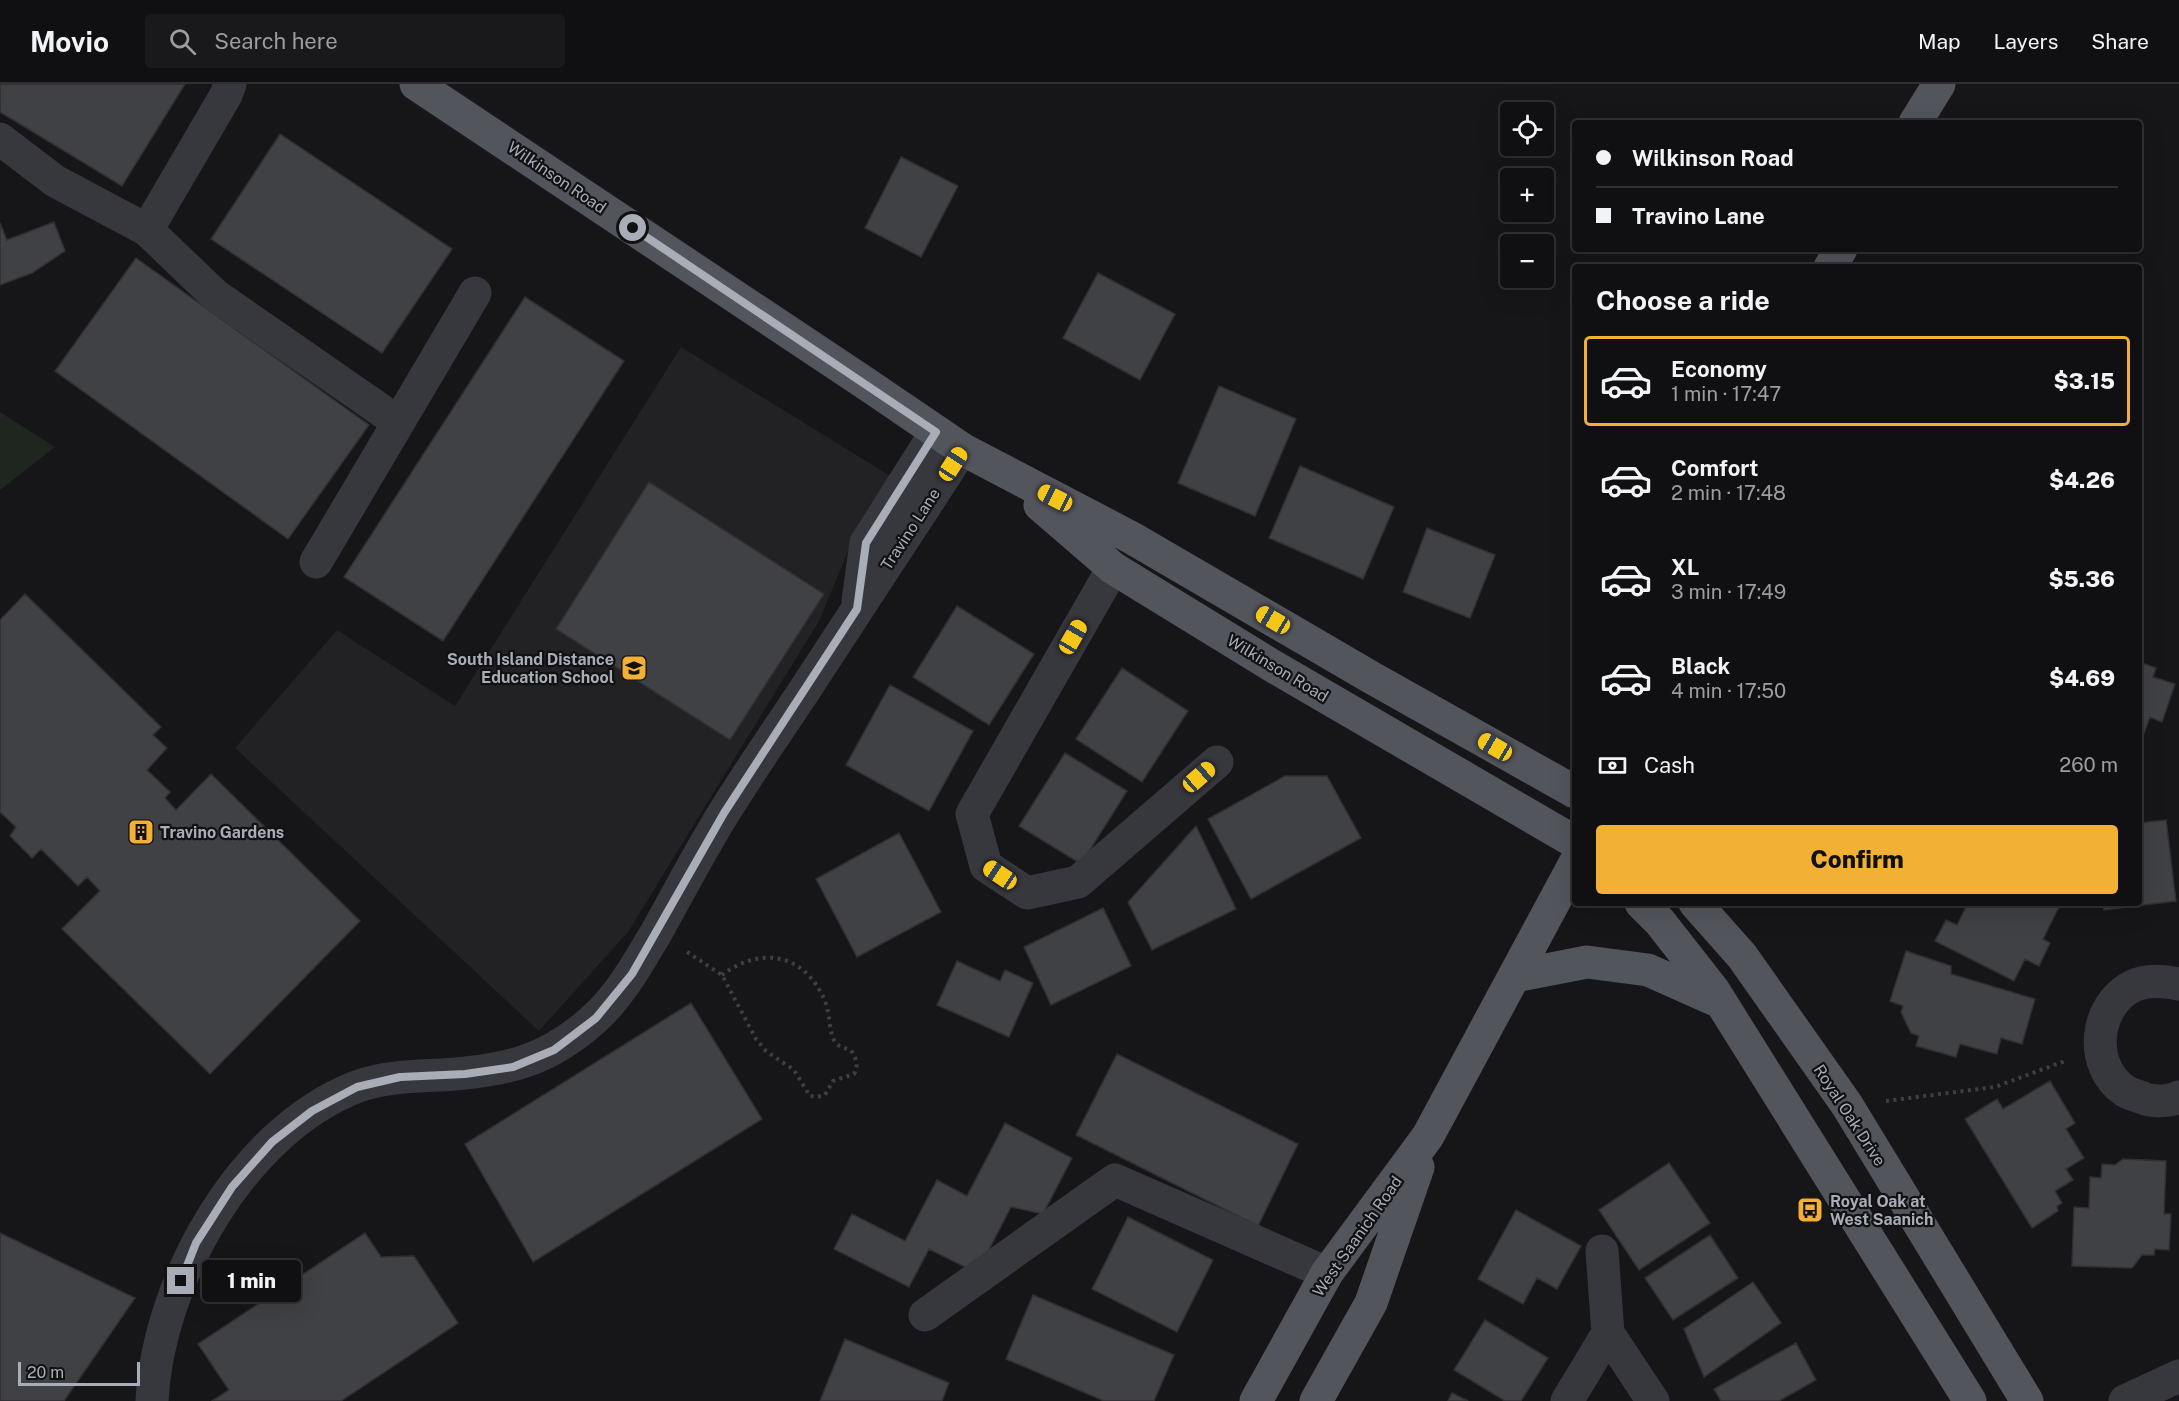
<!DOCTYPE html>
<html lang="en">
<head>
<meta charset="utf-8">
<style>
	:root { --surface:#101012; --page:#19191b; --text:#f1f3f6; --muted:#9c9d9f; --line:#303032; --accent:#f2b134 }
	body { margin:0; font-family:"Public Sans",sans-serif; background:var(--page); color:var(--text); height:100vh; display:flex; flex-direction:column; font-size:22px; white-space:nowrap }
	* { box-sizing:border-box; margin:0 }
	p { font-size:20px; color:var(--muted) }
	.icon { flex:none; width:33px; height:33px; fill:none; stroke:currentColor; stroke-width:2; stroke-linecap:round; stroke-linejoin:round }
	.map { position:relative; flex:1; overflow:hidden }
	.sheet { position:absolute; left:1572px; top:180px; width:570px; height:642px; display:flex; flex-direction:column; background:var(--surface); border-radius:6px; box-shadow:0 6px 24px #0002,0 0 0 2px var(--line) }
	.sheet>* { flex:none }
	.banner { position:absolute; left:1572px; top:36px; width:570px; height:132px; border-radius:6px; box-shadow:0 6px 24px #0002,0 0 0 2px var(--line); display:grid; align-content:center; height:132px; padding:0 24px; background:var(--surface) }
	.tools { position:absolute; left:1500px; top:18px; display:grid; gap:12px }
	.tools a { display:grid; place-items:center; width:54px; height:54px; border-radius:6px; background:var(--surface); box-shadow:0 6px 24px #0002,0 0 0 2px var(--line); font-size:30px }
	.scale { position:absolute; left:18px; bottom:15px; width:122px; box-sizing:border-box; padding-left:6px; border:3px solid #a8adb8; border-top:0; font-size:16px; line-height:21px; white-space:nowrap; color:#a8adb8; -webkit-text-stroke:4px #111113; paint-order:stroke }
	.end { position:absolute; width:27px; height:27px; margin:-14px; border:8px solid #a8adb8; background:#111; box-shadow:0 0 0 3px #111 }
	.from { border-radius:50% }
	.bubble { position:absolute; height:42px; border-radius:6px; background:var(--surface); box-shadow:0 6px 24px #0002,0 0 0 2px var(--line); font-size:20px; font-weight:800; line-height:42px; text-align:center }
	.car { position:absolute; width:18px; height:36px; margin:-18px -9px; border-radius:8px; box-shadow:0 0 4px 2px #0007; background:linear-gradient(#f5c518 24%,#345 0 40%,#f5c518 0 76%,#345 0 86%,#f5c518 0) }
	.banner b { display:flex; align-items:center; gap:21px; height:57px; font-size:22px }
	.banner b+b { border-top:2px solid var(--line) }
	.banner i { width:15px; height:15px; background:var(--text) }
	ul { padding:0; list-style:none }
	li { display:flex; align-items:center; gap:18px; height:90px; margin:0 12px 9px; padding:0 12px; border:3px solid transparent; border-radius:6px }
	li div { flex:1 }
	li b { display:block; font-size:22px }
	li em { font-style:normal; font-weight:800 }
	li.current { border-color:var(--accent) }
	li>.icon { width:54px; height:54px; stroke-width:1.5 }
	h2 { padding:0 24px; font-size:27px; line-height:72px }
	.pay { display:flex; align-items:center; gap:15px; height:66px; padding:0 24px; font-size:22px }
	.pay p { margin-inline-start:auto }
	.primary-button { display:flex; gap:12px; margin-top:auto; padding:12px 24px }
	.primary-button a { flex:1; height:69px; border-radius:6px; background:var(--accent); color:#111; font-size:24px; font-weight:800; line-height:69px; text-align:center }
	header { display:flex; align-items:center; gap:36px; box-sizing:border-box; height:84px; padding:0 30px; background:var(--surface); border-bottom:2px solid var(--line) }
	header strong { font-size:28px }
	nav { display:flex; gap:33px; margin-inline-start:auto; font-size:21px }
	.search { width:420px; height:54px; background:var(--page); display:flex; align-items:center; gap:15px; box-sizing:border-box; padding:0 21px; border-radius:6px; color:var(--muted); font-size:22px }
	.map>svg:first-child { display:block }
</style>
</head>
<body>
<header>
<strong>Movio</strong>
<div class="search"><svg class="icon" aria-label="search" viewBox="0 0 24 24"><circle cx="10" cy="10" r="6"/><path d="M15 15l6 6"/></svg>Search here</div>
<nav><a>Map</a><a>Layers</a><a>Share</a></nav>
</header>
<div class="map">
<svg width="2179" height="1317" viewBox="0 0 2179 1317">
	<rect width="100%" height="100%" fill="#161618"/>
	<path fill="#222225" d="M 681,263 L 892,393 L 849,465 L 819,537 L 628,848 L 539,947 L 235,664 L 337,546 L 455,622 Z"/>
	<path fill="#1e261f" d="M 0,328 L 55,363 L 0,406 Z"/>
	<path fill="#404145" stroke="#303034" stroke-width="1.5" d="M 0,0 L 185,0 L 122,102 L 0,28 Z
		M 280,50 L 452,165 L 382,269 L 211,155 Z
		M 901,73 L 958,102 L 921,173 L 865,144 Z
		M 54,138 L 65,167 L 32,189 L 0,201 L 0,139 L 7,156 Z
		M 136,174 L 369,341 L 288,455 L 55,287 Z
		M 1098,189 L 1175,230 L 1140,296 L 1063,254 Z
		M 525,213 L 624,277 L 443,557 L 344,493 Z
		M 1219,302 L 1296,335 L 1255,432 L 1178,399 Z
		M 1300,382 L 1394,423 L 1363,495 L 1269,454 Z
		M 649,398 L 824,510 L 730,656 L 556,545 Z
		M 1427,444 L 1495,471 L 1470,534 L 1403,508 Z
		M 25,510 L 161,643 L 153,651 L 167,664 L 147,686 L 170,708 L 165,714 L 176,726 L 211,690 L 360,837 L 210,990 L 62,845 L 100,807 L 87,793 L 78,802 L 41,765 L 32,774 L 10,752 L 16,743 L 0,728 L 0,536 Z
		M 957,522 L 1034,570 L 989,641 L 913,593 Z
		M 2139,578 L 2156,584 L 2153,593 L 2175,600 L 2162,638 L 2150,633 L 2139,663 Z
		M 1122,584 L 1188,627 L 1142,698 L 1076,655 Z
		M 890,601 L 973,647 L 929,727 L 846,681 Z
		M 1065,669 L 1127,707 L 1081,780 L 1019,742 Z
		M 1285,692 L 1327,692 L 1361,754 L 1251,815 L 1208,735 Z
		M 2166,736 L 2176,817 L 2104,826 L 2103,819 L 2139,819 L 2139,739 Z
		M 1196,742 L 1236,825 L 1152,866 L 1128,818 Z
		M 899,749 L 941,828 L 857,873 L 816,795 Z
		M 1968,819 L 2061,819 L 2043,855 L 2050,859 L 2039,882 L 2025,875 L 2014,897 L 1935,857 L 1946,836 L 1957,841 Z
		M 1103,824 L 1131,882 L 1051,921 L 1024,863 Z
		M 1906,867 L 1951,882 L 1951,890 L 2035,915 L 2022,960 L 2001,954 L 1997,970 L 1960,960 L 1956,973 L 1916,962 L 1919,952 L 1911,949 L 1901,928 L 1903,922 L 1890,917 Z
		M 957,877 L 1000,897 L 1005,886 L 1033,899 L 1009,953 L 937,921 Z
		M 691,919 L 762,1035 L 533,1178 L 465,1060 Z
		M 1117,970 L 1298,1060 L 1258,1142 L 1076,1051 Z
		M 2050,997 L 2075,1039 L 2066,1045 L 2084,1074 L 2066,1085 L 2073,1096 L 2055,1107 L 2062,1119 L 2057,1122 L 2058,1127 L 2032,1144 L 1965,1035 L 1997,1015 L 2003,1025 Z
		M 1005,1039 L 1072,1074 L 1043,1130 L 1011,1123 L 977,1189 L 929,1165 L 909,1203 L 834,1165 L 852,1130 L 905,1157 L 937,1096 L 967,1112 Z
		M 2123,1075 L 2166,1077 L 2164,1130 L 2171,1130 L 2169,1166 L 2155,1165 L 2154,1171 L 2142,1171 L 2132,1184 L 2072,1182 L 2074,1123 L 2089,1124 L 2090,1093 L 2101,1094 L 2102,1080 L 2115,1081 Z
		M 1669,1079 L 1710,1139 L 1639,1186 L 1599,1126 Z
		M 1516,1126 L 1581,1162 L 1557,1205 L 1537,1194 L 1523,1220 L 1478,1195 Z
		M 1128,1133 L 1213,1176 L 1177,1248 L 1092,1205 Z
		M 0,1149 L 135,1214 L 64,1317 L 0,1317 Z
		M 365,1149 L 381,1173 L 414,1172 L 458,1239 L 341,1317 L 212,1317 L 229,1306 L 198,1260 Z
		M 1710,1151 L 1738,1194 L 1673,1236 L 1645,1194 Z
		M 1753,1198 L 1781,1239 L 1704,1293 L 1684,1245 Z
		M 1033,1211 L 1174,1271 L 1154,1317 L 1104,1317 L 1006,1275 Z
		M 1485,1236 L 1548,1274 L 1521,1317 L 1505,1317 L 1454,1286 Z
		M 845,1255 L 949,1299 L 942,1317 L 820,1317 Z
		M 1796,1259 L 1816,1296 L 1779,1317 L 1721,1317 L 1714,1305 Z
		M 1452,1309 L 1468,1317 L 1448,1317 Z"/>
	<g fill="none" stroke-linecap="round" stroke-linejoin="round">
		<path stroke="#3d3f44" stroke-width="4" stroke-dasharray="3 4.5" stroke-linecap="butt" d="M 687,868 L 722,891 L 756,955 L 766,967 L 794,986 L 810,1012 L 817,1013 L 825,1011 L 833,997 L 854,990 C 859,981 856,975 851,966 C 845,964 839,963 835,958 C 829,949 830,930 825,917 C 805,870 762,861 722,891
			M 1886,1017 L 1995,1003 L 2065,977"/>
		<path stroke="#37383d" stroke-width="33" d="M 0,55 L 55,97 L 147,146 L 215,211 L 398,338
			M 147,146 L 226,11 L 230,0
			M 316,478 L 475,209
			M 1113,484 L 972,730 L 986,782 L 1027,809 L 1078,798 L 1217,678
			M 858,517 L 866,459 L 936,348
			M 2179,900 C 2164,897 2148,895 2133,902 C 2094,921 2088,982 2125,1007 C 2130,1010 2137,1012 2143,1014 C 2152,1018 2170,1018 2179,1013
			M 1602,1167 L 1608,1249 L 1653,1317
			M 925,1231 L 1115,1096 L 1327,1189
			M 152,1317 C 158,1198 241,1048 356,1003 C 383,993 414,992 442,991 C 504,987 547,978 594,935 C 620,912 638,879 656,849 C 679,808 700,767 725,727 C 749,688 776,649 802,610 C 855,529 909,447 962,365
			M 1567,1317 L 1608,1249
			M 2125,1317 L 2179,1292"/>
		<path stroke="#53555c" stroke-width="33" d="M 416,0 L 865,299 L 962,365 L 1132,454 L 1374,595 L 1575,708
			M 1915,39 L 1939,0
			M 1830,183 L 1841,165
			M 1040,421 L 1113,484 L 1271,581 L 1575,758
			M 1641,819 L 1660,838 L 1714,907 L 1970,1317
			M 1695,819 L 1742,872 L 1847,1021 L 2027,1317
			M 1515,892 L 1587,878 L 1648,886 L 1720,918
			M 1256,1317 L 1327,1189 L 1428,1052 L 1575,779
			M 1316,1317 L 1371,1219 L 1418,1083"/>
	</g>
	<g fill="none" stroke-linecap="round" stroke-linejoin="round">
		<path stroke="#a8adb8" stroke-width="8" d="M 181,1197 L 196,1159 L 232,1103 L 272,1058 L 312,1027 L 357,1003 L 400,993 L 465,990 L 513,983 L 554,966 L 596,934 L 632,890 L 724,729 L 857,525 L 866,459 L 936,348 L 633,144"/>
	</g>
	<defs>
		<g id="school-square" transform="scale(1.35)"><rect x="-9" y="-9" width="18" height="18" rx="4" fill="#f2b134" stroke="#111113"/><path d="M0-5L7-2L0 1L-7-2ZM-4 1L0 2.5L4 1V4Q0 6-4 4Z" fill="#111"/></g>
		<g id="building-square" transform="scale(1.35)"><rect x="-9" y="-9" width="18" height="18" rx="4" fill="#f2b134" stroke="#111113"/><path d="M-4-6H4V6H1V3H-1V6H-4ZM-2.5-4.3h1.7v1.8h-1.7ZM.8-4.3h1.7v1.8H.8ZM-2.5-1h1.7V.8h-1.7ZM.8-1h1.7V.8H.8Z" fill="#111"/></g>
		<g id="bus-square" transform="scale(1.35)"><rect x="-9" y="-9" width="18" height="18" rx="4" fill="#f2b134" stroke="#111113"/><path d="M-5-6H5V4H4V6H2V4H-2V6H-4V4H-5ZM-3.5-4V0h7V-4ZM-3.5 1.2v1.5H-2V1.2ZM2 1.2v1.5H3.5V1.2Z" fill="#111"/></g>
	</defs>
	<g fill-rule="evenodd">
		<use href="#school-square" x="634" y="584"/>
		<use href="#building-square" x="141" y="748"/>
		<use href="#bus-square" x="1810" y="1126"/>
	</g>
	<g text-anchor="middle" stroke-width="4.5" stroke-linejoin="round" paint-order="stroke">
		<g font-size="16" fill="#a8adb8" stroke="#111113">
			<text transform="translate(557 93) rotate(34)" y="6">Wilkinson Road</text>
			<text transform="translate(910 445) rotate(-57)" y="6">Travino Lane</text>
			<text transform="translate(1278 584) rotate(31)" y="6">Wilkinson Road</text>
			<text transform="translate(1850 1031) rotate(57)" y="6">Royal Oak Drive</text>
			<text transform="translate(1357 1152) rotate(-55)" y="6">West Saanich Road</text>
		</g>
		<g font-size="16" font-weight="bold" fill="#a8adb8" stroke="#111113" text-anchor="start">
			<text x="614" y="581" text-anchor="end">South Island Distance<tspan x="614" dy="18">Education School</tspan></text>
			<text x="160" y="754">Travino Gardens</text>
			<text x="1830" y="1123">Royal Oak at<tspan x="1830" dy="18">West Saanich</tspan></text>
		</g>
	</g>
</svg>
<div class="tools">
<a><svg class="icon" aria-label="locate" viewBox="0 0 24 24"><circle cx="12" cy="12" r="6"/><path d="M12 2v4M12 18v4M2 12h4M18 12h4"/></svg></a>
<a>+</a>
<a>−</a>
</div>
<div class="scale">20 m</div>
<i class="end from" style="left:633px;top:144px"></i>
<i class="end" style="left:181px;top:1197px"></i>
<div class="bubble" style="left:202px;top:1176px;width:99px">1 min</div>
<i class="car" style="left:953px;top:380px;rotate:33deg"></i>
<i class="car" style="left:1055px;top:414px;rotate:297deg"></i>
<i class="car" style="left:1273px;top:536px;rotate:300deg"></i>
<i class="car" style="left:1073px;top:553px;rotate:30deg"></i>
<i class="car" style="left:1495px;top:663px;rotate:300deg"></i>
<i class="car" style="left:1199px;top:693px;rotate:49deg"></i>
<i class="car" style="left:1000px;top:791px;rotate:304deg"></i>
<div class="banner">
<b><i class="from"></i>Wilkinson Road</b>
<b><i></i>Travino Lane</b>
</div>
<section class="sheet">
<h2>Choose a ride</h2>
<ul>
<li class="current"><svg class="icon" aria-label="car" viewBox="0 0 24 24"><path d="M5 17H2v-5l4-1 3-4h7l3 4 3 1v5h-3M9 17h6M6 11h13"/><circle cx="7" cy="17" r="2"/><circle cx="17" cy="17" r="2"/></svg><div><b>Economy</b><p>1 min · 17:47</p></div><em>$3.15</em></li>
<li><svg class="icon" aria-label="car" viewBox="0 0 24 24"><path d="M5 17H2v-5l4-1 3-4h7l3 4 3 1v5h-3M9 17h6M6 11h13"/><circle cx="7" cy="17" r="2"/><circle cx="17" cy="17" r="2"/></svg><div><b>Comfort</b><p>2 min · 17:48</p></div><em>$4.26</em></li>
<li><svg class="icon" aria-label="car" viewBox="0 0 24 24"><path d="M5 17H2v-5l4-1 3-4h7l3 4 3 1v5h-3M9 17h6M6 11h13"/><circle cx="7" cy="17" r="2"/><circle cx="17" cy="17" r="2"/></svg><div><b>XL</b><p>3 min · 17:49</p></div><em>$5.36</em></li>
<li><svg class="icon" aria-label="car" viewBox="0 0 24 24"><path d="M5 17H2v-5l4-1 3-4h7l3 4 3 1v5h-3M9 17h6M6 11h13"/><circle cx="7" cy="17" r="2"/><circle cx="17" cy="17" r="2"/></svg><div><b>Black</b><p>4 min · 17:50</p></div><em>$4.69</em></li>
</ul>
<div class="pay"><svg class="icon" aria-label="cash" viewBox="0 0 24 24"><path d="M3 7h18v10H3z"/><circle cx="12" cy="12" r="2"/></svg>Cash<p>260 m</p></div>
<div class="primary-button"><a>Confirm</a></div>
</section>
</div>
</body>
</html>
